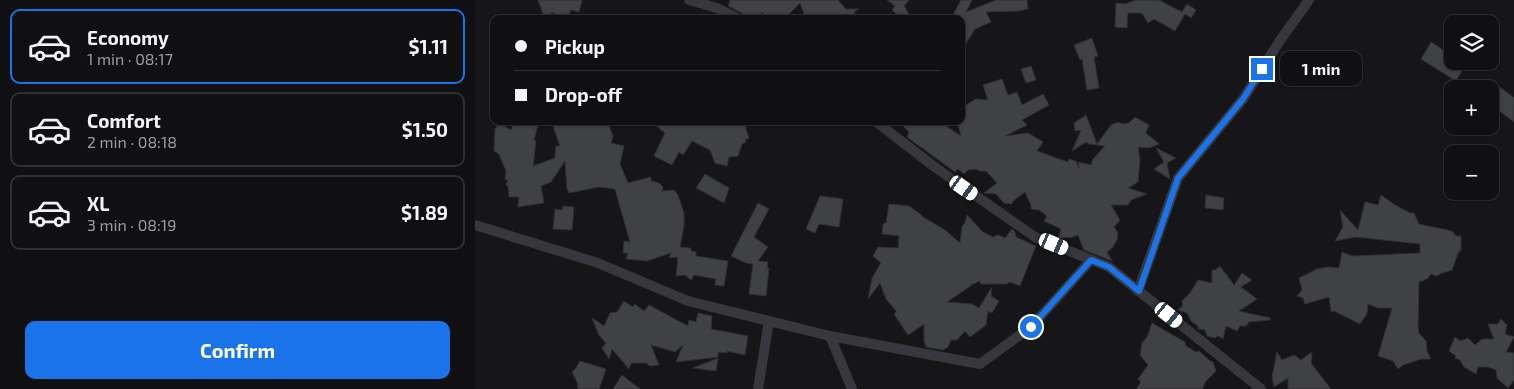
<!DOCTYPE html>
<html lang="en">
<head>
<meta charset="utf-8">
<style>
	:root { --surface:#101012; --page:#1e1e20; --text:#f1f3f6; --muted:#9c9d9f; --line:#303032; --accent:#1a73e8 }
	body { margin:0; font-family:"Exo 2",sans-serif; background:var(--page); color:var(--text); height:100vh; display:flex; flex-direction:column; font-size:19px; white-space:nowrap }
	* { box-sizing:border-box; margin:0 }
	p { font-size:16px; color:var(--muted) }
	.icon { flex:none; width:28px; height:28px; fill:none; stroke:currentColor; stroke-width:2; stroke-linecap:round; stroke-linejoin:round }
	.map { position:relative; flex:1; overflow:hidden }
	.details { display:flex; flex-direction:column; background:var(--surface); width:475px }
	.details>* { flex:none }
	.hud { position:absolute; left:15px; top:15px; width:475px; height:110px; border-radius:10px; box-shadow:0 1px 4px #0004,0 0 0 1px var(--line); display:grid; align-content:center; height:110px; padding:0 25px; background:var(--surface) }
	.buttons { position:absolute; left:969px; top:15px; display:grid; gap:10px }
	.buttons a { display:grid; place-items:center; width:55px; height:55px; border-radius:10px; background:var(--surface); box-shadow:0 1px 4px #0004,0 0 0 1px var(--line); font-size:25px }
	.end { position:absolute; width:22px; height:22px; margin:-11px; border:6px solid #1a73e8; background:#fff; box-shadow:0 0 0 2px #fff }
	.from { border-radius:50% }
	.bubble { position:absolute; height:35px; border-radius:10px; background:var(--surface); box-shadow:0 1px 4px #0004,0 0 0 1px var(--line); font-size:16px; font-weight:700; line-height:35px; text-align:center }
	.car { position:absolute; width:15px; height:30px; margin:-15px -8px; border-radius:6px; box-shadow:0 0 4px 1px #0007; background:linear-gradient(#fff 24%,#345 0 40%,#fff 0 76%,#345 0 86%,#fff 0) }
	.hud b { display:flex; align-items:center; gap:18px; height:48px; font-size:19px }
	.hud b+b { border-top:1px solid var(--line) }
	.hud i { width:12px; height:12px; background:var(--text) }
	ul { padding:9px 0 0; list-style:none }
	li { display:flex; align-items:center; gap:15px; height:75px; margin:0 10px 8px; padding:0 15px; border:2px solid var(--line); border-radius:10px }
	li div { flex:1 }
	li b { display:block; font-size:19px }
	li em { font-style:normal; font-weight:700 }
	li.active { border-color:var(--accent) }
	li>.icon { width:45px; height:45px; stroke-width:1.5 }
	.action { display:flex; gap:10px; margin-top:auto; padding:10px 25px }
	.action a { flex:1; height:58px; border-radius:10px; background:var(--accent); color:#fff; font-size:20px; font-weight:700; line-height:58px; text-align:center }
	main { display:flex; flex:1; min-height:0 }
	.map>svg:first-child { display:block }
</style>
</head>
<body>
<main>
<section class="details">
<ul>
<li class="active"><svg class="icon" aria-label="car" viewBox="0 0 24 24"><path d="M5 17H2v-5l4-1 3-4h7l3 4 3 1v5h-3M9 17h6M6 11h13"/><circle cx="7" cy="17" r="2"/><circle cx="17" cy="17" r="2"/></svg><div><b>Economy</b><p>1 min · 08:17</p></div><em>$1.11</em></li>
<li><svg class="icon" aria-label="car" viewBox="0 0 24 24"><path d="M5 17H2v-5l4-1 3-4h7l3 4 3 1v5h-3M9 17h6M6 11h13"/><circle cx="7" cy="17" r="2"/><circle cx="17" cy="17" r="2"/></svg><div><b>Comfort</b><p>2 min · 08:18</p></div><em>$1.50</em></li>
<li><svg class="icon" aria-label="car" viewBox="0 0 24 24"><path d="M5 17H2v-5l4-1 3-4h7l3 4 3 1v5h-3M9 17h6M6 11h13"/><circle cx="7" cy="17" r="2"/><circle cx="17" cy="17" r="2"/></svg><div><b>XL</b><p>3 min · 08:19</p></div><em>$1.89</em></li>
</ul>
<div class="action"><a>Confirm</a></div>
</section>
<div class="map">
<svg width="1039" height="389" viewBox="0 0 1039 389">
	<rect width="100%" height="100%" fill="#161618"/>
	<path fill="#404145" stroke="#303034" d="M 63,0 L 107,0 L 104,12 L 96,10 L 92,19 L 76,12 L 76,19 L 70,19 Z
		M 255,0 L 363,0 L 371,9 L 384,9 L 379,12 L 381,16 L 375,18 L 331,19 L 325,3 L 309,19 L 293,19 L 287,12 L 283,19 L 271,19 L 267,13 L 253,6 Z
		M 412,0 L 434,0 L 429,6 L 437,19 L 427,19 L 417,10 L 420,6 Z
		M 486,0 L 497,0 L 491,12 L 521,0 L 552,0 L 553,9 L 543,11 L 511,12 L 516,22 L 500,29 L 486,51 L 486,19 L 478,15 Z
		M 661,0 L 684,0 L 707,12 L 712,4 L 721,10 L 716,18 L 710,14 L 700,31 L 679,19 L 673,23 L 667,13 L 653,13 L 652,28 L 640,27 L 641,3 L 650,4 Z
		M 617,38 L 623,56 L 619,57 L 624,88 L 612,90 L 607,59 L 605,60 L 599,45 Z
		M 956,42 L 978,56 L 978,61 L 986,61 L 991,64 L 981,81 L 946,59 Z
		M 556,66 L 561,80 L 551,83 L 546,69 Z
		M 527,79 L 533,95 L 542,92 L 547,105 L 568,94 L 574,105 L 547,120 L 552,125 L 530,136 L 553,133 L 568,142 L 562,151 L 593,162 L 594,159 L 601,161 L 604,168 L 603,162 L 616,165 L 618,159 L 630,146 L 614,144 L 611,142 L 597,151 L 606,130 L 600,131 L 599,123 L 611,115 L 622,144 L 636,125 L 643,122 L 647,124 L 654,123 L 660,117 L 674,125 L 671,133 L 684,144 L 674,148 L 663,147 L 665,160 L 663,182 L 653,188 L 672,194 L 656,200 L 653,205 L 636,205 L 645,220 L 639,227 L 643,233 L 642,240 L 637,248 L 632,252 L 637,261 L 609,250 L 603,235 L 595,238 L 593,237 L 583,239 L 586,229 L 569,221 L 572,216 L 564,210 L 556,209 L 556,205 L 550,192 L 538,201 L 537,204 L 529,203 L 521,194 L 509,193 L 522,183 L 511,171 L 505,171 L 501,169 L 493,170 L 489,174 L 483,169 L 480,172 L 432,137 L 434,132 L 427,125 L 433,121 L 464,121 L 486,136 L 482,121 L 486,121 L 488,107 L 501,99 L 513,100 L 508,85 Z
		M 1025,87 L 1039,98 L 1039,122 L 1015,104 L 1015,99 Z
		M 39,121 L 64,121 L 59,140 L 61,141 L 58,166 L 80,158 L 81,146 L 85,146 L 77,123 L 93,121 L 132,121 L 138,136 L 136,143 L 149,146 L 145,164 L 153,183 L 176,177 L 176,181 L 184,183 L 188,187 L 187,191 L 199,190 L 203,195 L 209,213 L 209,226 L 205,247 L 215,248 L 217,251 L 221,252 L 221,256 L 253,261 L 249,286 L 240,285 L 241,279 L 219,275 L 216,280 L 210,275 L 201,276 L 203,257 L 194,258 L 196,253 L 172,261 L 151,259 L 153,253 L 148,253 L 149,241 L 155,242 L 140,189 L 124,187 L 94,193 L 92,189 L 90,161 L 76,182 L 66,186 L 69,203 L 43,207 L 44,197 L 34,197 L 33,186 L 31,185 L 33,180 L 30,180 L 31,171 L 24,154 L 19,151 L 20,129 L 24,123 L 36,130 Z
		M 175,121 L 264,121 L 271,127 L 271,129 L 274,138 L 270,140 L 271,142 L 267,144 L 263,156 L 254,157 L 252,166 L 240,163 L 235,150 L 217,141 L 208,155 L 204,152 L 197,165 L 179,156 L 190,133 Z
		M 681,148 L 701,158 L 692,163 L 695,179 L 679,169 L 689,162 Z
		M 230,174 L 254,188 L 249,203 L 221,188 Z
		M 731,195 L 749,198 L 748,210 L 730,208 Z
		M 906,195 L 920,205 L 935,213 L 939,213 L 944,224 L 977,231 L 981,236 L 986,236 L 986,251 L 984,251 L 977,270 L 965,274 L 961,276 L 956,274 L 952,279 L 944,282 L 943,328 L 944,333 L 951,341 L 952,351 L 956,359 L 946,359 L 928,365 L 923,369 L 918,361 L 903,356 L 917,308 L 903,308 L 893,304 L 892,314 L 885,324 L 859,311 L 856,312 L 854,297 L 830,304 L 828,298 L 822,296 L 827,290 L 824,278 L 842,269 L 854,267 L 864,268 L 867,252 L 877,256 L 945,253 L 945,244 L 881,237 L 860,241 L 868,227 L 865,210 L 883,230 L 890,202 L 903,205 Z
		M 345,196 L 368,199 L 364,227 L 344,224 L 340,233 L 331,229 Z
		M 283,203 L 294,209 L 279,237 L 293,247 L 283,261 L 293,262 L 292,268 L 294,268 L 291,296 L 274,294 L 278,264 L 271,263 L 256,256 Z
		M 414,204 L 434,206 L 445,214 L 448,217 L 470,230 L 485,243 L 487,226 L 490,223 L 492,215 L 508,232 L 518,237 L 523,235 L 530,238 L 537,229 L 540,232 L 541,237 L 561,246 L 545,286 L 535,282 L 531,284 L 506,284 L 504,281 L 499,284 L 495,284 L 497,285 L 472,302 L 497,304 L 504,308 L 517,287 L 516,296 L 524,301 L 517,313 L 513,311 L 511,325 L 495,337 L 490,331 L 482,340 L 476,340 L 473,347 L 468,350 L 451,347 L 449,341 L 449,324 L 433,335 L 419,314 L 422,312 L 411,299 L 405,283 L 393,299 L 397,278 L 406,263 L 398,256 L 403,247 L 423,248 L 424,236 L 407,234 L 408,224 L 411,223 Z
		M 88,206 L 99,207 L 97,230 L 78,229 L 80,209 L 87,210 Z
		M 745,266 L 759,285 L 767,273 L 777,280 L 766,287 L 782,299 L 764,311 L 795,318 L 795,320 L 774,322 L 771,326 L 765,326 L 762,331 L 751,326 L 748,339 L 743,336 L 740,338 L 732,336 L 730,330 L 723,329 L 723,326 L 716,321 L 712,313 L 702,310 L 708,306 L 707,301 L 715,293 L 723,280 L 737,283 L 737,270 L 740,270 Z
		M 149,301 L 158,307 L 160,304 L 169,311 L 174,305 L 213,326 L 214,320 L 221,322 L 223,313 L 237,316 L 236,329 L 273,336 L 270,355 L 252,351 L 252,353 L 243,352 L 243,357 L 201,362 L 208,345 L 200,352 L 176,345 L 184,365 L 175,366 L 171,363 L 156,363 L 154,369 L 137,349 L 134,359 L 127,348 L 131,343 L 124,335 L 117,318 L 129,326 L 135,313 L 142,312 Z
		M 1026,319 L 1032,325 L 1030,334 L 1039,337 L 1031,352 L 1039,353 L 1039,380 L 1033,388 L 1022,378 L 1021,370 L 1013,367 L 1003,367 L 1001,374 L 989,367 L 985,360 L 980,358 L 981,356 L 974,351 L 980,337 L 985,341 L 993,338 L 1000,345 L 1007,339 L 1019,339 L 1013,324 L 1023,324 Z
		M 677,323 L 710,342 L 711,346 L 721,352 L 724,351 L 735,361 L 738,362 L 741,371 L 731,381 L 727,389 L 661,389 L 666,382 L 663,379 L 673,365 L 665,355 L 667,343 L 672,337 Z
		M 802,352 L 807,360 L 819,355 L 826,360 L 837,352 L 836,363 L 856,389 L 813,389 L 813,378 L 799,387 L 797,377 Z
		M 243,358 L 241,371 L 218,368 Z
		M 105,361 L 131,369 L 124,389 L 103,389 L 102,382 L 97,372 L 100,369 Z
		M 147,375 L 165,389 L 138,389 Z"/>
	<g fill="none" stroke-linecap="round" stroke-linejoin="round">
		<path stroke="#37383d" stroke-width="10" d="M 214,0 L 242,8 L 264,19
			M 400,121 L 461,168 L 560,237 L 634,267 L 786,389
			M 0,225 L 123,263 L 213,301 L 355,336 L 505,364 L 556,327 L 616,260
			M 663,291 L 703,178 L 768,99 L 806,39 L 834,0
			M 355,336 L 377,389
			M 283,389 L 294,321"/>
	</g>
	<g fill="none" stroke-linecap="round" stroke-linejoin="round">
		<path stroke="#1a73e8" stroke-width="6" d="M 556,327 L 616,260 L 634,267 L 664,291 L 703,178 L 768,99 L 787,69"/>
	</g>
</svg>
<div class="buttons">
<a><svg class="icon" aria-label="layers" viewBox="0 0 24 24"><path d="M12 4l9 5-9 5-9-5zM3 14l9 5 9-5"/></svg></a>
<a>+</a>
<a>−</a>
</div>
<i class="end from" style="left:556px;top:327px"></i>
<i class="end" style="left:787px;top:69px"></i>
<div class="bubble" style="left:805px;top:51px;width:82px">1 min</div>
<i class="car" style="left:489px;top:188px;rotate:125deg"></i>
<i class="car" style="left:579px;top:244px;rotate:113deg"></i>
<i class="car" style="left:694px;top:315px;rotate:129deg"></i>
<div class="hud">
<b><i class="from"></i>Pickup</b>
<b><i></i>Drop-off</b>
</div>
</div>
</main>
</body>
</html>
